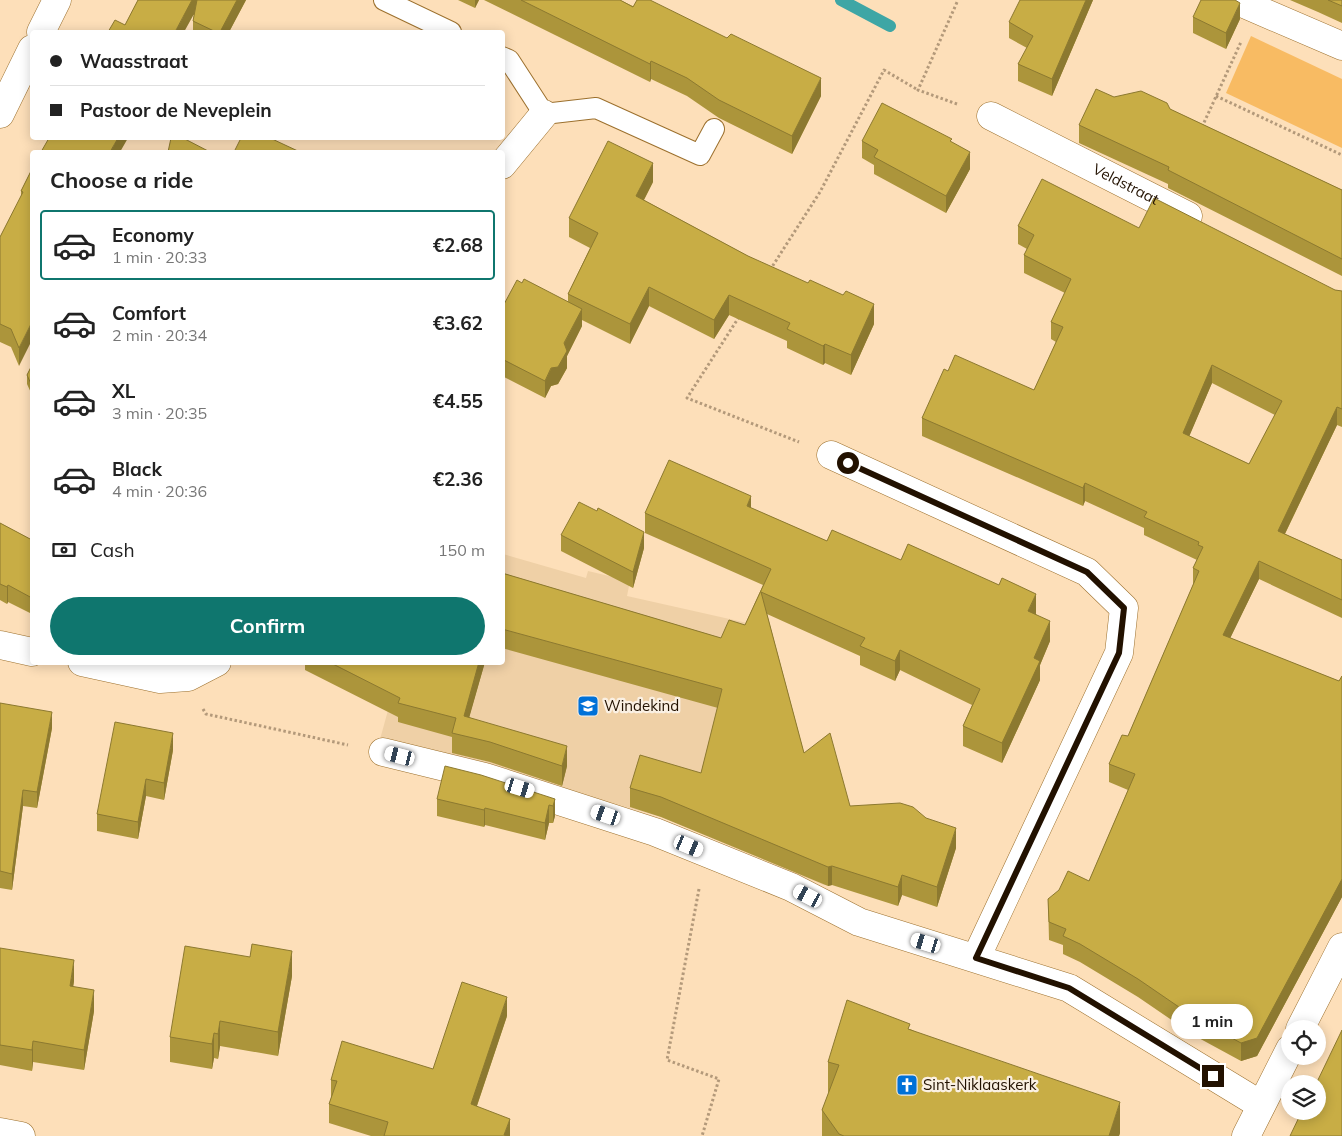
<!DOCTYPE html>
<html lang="en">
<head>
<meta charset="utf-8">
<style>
	:root { --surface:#fff; --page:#f2f2f2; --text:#222; --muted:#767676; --line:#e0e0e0; --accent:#0f766e }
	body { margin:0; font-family:Mulish,sans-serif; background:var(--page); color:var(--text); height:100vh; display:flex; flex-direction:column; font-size:19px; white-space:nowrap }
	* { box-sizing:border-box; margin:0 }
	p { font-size:16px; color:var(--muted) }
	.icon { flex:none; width:28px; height:28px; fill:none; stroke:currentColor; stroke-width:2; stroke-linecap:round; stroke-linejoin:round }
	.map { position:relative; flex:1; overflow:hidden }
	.details { position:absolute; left:30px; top:150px; width:475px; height:515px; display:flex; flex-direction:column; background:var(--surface); border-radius:5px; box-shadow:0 2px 12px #0003 }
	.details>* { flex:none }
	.hud { position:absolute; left:30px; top:30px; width:475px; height:110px; border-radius:5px; box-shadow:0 2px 12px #0003; display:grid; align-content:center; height:110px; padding:0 20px; background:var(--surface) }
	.buttons { position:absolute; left:1281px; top:1020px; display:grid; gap:10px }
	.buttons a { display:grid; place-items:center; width:45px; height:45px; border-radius:50%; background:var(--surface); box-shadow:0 2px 12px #0003; font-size:25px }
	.end { position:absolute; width:22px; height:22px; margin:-11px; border:6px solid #210; background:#fff; box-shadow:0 0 0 2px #fff }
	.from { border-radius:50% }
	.bubble { position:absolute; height:35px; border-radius:18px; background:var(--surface); box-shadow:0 2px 12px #0003; font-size:16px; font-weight:700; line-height:35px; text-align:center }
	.car { position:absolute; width:15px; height:30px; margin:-15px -8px; border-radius:6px; box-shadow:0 0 4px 1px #0007; background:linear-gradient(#fff 24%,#345 0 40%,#fff 0 76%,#345 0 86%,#fff 0) }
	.hud b { display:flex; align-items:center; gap:18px; height:48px; font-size:19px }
	.hud b+b { border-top:1px solid var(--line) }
	.hud i { width:12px; height:12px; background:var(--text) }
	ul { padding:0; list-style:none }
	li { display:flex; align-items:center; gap:15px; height:70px; margin:0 10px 8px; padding:0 10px; border:2px solid transparent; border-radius:5px }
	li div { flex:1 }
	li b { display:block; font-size:19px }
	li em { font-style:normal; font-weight:700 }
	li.on { border-color:var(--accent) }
	li>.icon { width:45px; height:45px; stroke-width:1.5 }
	h2 { padding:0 20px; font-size:22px; line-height:60px }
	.pay { display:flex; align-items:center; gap:12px; height:55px; padding:0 20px; font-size:19px }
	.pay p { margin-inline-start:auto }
	.action { display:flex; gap:10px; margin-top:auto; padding:10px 20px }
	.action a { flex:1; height:58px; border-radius:30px; background:var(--accent); color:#fff; font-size:20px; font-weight:700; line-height:58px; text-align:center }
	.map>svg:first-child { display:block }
</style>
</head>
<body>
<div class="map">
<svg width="1342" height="1136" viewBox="0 0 1342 1136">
	<rect width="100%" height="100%" fill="#fddfb9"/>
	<path fill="#efd0a6" d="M 503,554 L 586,578 L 588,571 L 630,581 L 627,596 L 765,627 L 832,885 L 824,885 L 661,817 L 478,764 L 379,743 L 401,663 L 502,662 Z"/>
	<path fill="#f8bb63" d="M 1251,36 L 1342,79 L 1342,148 L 1226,93 Z"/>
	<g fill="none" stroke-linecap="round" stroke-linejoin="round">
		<path stroke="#3ea6a5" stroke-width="12" d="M 841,0 L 890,26"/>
		<g stroke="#9c702d" stroke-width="22">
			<path id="lane" d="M 384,0 L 451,32
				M 502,57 L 509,60 L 544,114 L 596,108 L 700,155 L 714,129"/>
		</g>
		<g stroke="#9c702d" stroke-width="29">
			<g id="street">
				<path d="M 1235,0 L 1342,46"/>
				<path d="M 41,32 L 57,0"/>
				<path d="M 0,114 L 32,49"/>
				<path id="s1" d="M 991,116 L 1188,216"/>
				<path d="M 502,165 L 544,114"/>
				<path d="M 831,455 L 1087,572 L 1124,608 L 1119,653 L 976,958"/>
				<path d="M 0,645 L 32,652"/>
				<path d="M 82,662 L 160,679 L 188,677 L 217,662"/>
				<path d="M 383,752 L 485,777 L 655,832 L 791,887 L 859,922 L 1069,988 L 1261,1105"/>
				<path d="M 0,1132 L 21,1136"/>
			</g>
		</g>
		<g stroke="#9c702d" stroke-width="29">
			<path id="secondary" d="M 1300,1029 L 1342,947
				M 1246,1136 L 1290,1049"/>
		</g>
		<path stroke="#b3997a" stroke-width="3" stroke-dasharray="2.5 2.5" stroke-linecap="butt" d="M 1216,96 L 1342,155
			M 957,104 L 918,90 L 958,0
			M 1202,127 L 1241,42
			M 770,270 L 820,192 L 884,70 L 918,90
			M 739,317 L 687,398 L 799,442
			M 203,709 L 206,714 L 348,745
			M 699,889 L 667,1060 L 719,1079 L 702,1136"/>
		<use href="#lane" stroke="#fff" stroke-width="20"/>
		<use href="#street" stroke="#fff" stroke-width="28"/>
		<use href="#secondary" stroke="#fff" stroke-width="28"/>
	</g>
	<path fill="#ac953b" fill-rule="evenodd" d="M 138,0 L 246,0 L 229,32 L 193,32 L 193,21 L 194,15 L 125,25 Z
		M 458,0 L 479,0 L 475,8 Z
		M 484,0 L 620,0 L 821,96 L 792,154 L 719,118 L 687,96 L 651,79 L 650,82 Z
		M 1093,0 L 1052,96 L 1018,81 L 1018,64 L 1027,48 L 1009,38 L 1009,22 Z
		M 1290,0 L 1342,0 L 1342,23 L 1318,12 Z
		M 1193,17 L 1240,19 L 1226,49 L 1193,33 Z
		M 1114,97 L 1170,109 L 1342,190 L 1342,276 L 1168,188 L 1168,184 L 1079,143 L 1079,125 Z
		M 862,141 L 970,169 L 946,213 L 874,174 L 874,165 L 862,158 Z
		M 32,169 L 19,366 L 11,347 L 0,342 L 0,237 L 21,197 L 21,191 Z
		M 653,182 L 644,200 L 874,324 L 851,375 L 825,363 L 823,365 L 787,348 L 787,341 L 729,315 L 714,339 L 649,306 L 630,344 L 582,320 L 582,326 L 567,356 L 567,368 L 558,384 L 551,386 L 545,398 L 502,376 L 502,308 L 568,302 L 568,294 L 590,248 L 569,237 L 569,218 Z
		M 1018,226 L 1139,228 L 1335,290 L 1342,291 L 1342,427 L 1337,425 L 1285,534 L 1342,560 L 1342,618 L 1259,579 L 1230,638 L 1339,681 L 1342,676 L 1342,897 L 1257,1056 L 1241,1061 L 1195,1036 L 1138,997 L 1080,962 L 1063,954 L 1063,945 L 1049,940 L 1048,899 L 1089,881 L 1128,790 L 1109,782 L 1109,764 L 1128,736 L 1193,585 L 1193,568 L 1197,560 L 1144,535 L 1144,528 L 1085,501 L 1083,506 L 922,436 L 922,418 L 948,371 L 1034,390 L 1056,342 L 1051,339 L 1051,322 L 1065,293 L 1024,273 L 1024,255 L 1027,249 L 1018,244 ZM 1212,383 L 1275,415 L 1249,464 L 1189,436 Z
		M 32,365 L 32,395 L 27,384 L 27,375 Z
		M 751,508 L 827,541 L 901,560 L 1036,613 L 1036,614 L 1050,641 L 1040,665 L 1040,680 L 1002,763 L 963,746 L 963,726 L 972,705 L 900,670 L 895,681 L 860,665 L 860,656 L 767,614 L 804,753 L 850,806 L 956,848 L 937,907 L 902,895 L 898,906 L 832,885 L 828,886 L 661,817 L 630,807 L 630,788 L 701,773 L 718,708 L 502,648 L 502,573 L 721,638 L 745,625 L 763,585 L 645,533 L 645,513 Z
		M 0,523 L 32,540 L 32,614 L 8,602 L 7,604 L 0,600 Z
		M 561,535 L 644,548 L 633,588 L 561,551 Z
		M 305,662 L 485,662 L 469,717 L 567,766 L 562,786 L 490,762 L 452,753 L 452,737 L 398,722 L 398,717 L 305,670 Z
		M 0,703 L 52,728 L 37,808 L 23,806 L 12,890 L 0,888 Z
		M 173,750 L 164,800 L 146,796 L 138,839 L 97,831 L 97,814 Z
		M 437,799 L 555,799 L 555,816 L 553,823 L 549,823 L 545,840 L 485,825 L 484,827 L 437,816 Z
		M 0,948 L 74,981 L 73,987 L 94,1011 L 84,1070 L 33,1062 L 32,1071 L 0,1065 Z
		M 292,976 L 278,1056 L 220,1046 L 218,1059 L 214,1058 L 212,1069 L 170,1062 L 170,1037 Z
		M 507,1016 L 477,1106 L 510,1136 L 371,1136 L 329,1123 L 329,1104 L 331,1098 L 331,1080 L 433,1069 Z
		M 910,1029 L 1120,1133 L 1119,1136 L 822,1136 L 822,1110 L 829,1093 L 828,1092 L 828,1062 Z"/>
	<path fill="#8c7930" d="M 192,0 L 199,0 L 199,5 L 184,32 L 175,32 Z
		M 237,0 L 246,0 L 229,32 L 220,32 Z
		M 475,0 L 479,0 L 475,8 Z
		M 1086,0 L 1093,0 L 1052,96 L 1052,79 Z
		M 1240,3 L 1240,19 L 1226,49 L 1226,33 Z
		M 651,61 L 651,79 L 650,82 L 650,64 Z
		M 821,78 L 821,96 L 792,154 L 792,136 Z
		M 118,138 L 128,138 L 120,152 L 110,152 Z
		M 970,152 L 970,169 L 946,213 L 946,196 Z
		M 653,163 L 653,182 L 636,215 L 636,196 Z
		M 649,287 L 649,306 L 630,344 L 630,324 Z
		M 729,295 L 729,315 L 714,339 L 714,320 Z
		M 874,304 L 874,324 L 851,375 L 851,355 Z
		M 582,309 L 582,326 L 567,356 L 567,368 L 558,384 L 551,386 L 545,398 L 545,381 Z
		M 32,322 L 32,340 L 19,366 L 19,348 Z
		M 825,344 L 825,363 L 823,365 L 823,346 Z
		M 1212,365 L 1212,383 L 1183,451 L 1183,433 Z
		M 1337,407 L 1337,425 L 1278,548 L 1278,531 Z
		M 1085,483 L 1085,501 L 1083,506 L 1083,488 Z
		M 751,496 L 751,515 L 747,506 Z
		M 644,532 L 644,548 L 633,588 L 633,572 Z
		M 1259,561 L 1259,579 L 1223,653 L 1223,635 Z
		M 8,585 L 8,602 L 7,604 L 7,587 Z
		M 1036,594 L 1036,613 L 1028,630 L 1028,611 Z
		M 1050,621 L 1050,641 L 1040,665 L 1040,680 L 1002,763 L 1002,743 L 1034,658 Z
		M 900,650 L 900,670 L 895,681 L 895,661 Z
		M 479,662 L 485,662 L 464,736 L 464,716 Z
		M 52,712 L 52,728 L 37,808 L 37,792 Z
		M 173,733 L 173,750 L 164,800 L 164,783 Z
		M 567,746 L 567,766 L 562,786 L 562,766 Z
		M 146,779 L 146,796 L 138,839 L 138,822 Z
		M 23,790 L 23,806 L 12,890 L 12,874 Z
		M 555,799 L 555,816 L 553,823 L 553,806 Z
		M 549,805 L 549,823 L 545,840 L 545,823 Z
		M 485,808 L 485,825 L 484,827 L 484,810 Z
		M 956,828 L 956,848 L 937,907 L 937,887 Z
		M 832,866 L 832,885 L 828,886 L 828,867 Z
		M 902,875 L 902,895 L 898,906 L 898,887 Z
		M 1342,879 L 1342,897 L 1257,1056 L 1241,1061 L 1241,1043 Z
		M 292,951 L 292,976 L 278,1056 L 278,1032 Z
		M 74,960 L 74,981 L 70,1007 L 70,986 Z
		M 94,990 L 94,1011 L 84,1070 L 84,1050 Z
		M 507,997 L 507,1016 L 471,1123 L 471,1104 Z
		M 220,1021 L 220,1046 L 218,1059 L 218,1034 Z
		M 214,1033 L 214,1058 L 212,1069 L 212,1044 Z
		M 33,1041 L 33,1062 L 32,1071 L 32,1050 Z
		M 1120,1102 L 1120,1133 L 1119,1136 L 1109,1136 Z
		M 510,1119 L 510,1136 L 504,1136 L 504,1135 Z"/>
	<path fill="#c8ad45" stroke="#8c7930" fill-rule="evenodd" d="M 138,0 L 192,0 L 175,32 L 108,32 L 115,20 L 125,25 Z
		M 197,0 L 237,0 L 220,32 L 216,32 L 193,21 Z
		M 521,0 L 620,0 L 633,7 L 637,0 L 650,0 L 727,38 L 731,34 L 821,78 L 792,136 L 719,100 L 687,78 L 651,61 L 650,64 Z
		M 1020,0 L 1086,0 L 1052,79 L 1018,64 L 1033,36 L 1009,22 Z
		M 1201,0 L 1235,0 L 1240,3 L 1226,33 L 1193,17 Z
		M 1328,0 L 1342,0 L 1342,6 Z
		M 1096,89 L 1114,97 L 1141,91 L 1167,103 L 1170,109 L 1342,190 L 1342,259 L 1168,170 L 1169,167 L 1079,125 Z
		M 882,103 L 952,139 L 950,141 L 970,152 L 946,196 L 874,157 L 878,150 L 862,141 Z
		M 49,138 L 118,138 L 110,152 L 41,152 Z
		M 171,138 L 183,138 L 210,152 L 168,152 Z
		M 241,138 L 270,138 L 300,152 L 234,152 Z
		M 608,141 L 653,163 L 636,196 L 748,256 L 808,283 L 810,280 L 843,295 L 846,291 L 874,304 L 851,355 L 825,344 L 823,346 L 787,329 L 790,323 L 729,295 L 714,320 L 649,287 L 630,324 L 568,294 L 598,233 L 569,218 Z
		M 32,169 L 32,322 L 19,348 L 11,329 L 0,324 L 0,237 L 23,192 L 21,191 Z
		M 1042,179 L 1139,228 L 1154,198 L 1335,290 L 1342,291 L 1342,409 L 1337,407 L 1278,531 L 1342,560 L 1342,600 L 1259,561 L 1223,635 L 1339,681 L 1342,676 L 1342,879 L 1257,1038 L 1241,1043 L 1195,1018 L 1138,979 L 1080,944 L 1063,936 L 1066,929 L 1049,922 L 1048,899 L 1059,890 L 1068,871 L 1089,881 L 1135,774 L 1109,764 L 1122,735 L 1128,736 L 1199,571 L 1193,568 L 1203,547 L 1198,545 L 1199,542 L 1144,517 L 1147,512 L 1085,483 L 1083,488 L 922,418 L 944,369 L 948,371 L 955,355 L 1034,390 L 1063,327 L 1051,322 L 1071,279 L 1024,255 L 1034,235 L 1018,226 ZM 1212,365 L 1282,401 L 1249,464 L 1183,433 Z
		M 524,279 L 582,309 L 564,343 L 567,351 L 558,367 L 551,368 L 545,381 L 502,359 L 502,308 L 517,280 L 522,283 Z
		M 32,365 L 32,386 L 27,375 Z
		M 669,460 L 751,496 L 747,506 L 827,541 L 832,530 L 901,560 L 908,544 L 999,585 L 1002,578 L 1036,594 L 1028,611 L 1050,621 L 1034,658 L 1040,661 L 1002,743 L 963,726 L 980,689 L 900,650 L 895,661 L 860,646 L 865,638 L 761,592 L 804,753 L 830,733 L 850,806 L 900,803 L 913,807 L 926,818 L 956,828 L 937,887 L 902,875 L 898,887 L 832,866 L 828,867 L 661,797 L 630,788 L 640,755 L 701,773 L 722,689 L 502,629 L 502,573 L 721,638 L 729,620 L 745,625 L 771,569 L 645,513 Z
		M 579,502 L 597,511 L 598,508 L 644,532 L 633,572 L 561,535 Z
		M 0,523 L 32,540 L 32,598 L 8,585 L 7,587 L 0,584 Z
		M 329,662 L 479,662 L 464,716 L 567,746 L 562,766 L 490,742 L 452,733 L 456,718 L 398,703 L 400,698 Z
		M 0,703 L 52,712 L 37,792 L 23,790 L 12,874 L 0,871 Z
		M 115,722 L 173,733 L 164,783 L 146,779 L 138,822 L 97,814 Z
		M 445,766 L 481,775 L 555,799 L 553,806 L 549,805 L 545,823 L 485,808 L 484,810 L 437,799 Z
		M 252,944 L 292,951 L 278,1032 L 220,1021 L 218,1034 L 214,1033 L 212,1044 L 170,1037 L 185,946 L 250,957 Z
		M 0,948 L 74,960 L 70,986 L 94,990 L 84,1050 L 33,1041 L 32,1050 L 0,1045 Z
		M 462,982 L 507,997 L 471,1104 L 510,1119 L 504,1135 L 508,1136 L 384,1136 L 388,1122 L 329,1104 L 337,1081 L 331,1080 L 342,1041 L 433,1069 Z
		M 847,1000 L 910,1024 L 908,1029 L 1120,1102 L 1109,1136 L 844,1136 L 839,1134 L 822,1110 L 839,1065 L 828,1062 Z
		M 1342,1030 L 1342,1136 L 1290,1136 L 1302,1111 L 1318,1111 L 1318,1084 L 1316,1084 Z"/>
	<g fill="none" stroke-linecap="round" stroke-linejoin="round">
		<path stroke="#210" stroke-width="6" d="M 848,463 L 1087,572 L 1124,608 L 1119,653 L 976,958 L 1069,988 L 1213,1076"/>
	</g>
	<defs>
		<g id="school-square" transform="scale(1.125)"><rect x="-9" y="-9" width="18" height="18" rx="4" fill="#0071d8" stroke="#faf0e3"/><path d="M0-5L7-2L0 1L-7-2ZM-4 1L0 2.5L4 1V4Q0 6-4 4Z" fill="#fff"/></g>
		<g id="church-square" transform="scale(1.125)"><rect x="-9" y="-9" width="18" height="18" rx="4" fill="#0071d8" stroke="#faf0e3"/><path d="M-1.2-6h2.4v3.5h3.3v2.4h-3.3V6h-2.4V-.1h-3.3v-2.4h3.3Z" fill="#fff"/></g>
	</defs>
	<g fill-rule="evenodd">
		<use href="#school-square" x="588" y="706"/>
		<use href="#church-square" x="907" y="1085"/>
	</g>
	<g text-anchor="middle" stroke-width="4.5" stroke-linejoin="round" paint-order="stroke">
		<g font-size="15" fill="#210" stroke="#faf0e3">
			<text dy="5" stroke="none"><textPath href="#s1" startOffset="151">Veldstraat</textPath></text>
		</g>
		<g font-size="15" fill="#210" stroke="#faf0e3" text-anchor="start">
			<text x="604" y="711">Windekind</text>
			<text x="923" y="1090">Sint-Niklaaskerk</text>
		</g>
	</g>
</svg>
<div class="buttons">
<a><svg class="icon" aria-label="locate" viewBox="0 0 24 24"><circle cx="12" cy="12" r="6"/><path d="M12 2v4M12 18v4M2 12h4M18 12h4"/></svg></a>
<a><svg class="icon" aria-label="layers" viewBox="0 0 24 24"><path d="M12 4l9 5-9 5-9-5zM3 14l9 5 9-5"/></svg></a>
</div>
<i class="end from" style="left:848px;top:463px"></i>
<i class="end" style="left:1213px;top:1076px"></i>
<div class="bubble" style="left:1171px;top:1004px;width:82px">1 min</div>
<i class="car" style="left:400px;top:756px;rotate:284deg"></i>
<i class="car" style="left:520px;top:788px;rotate:107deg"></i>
<i class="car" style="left:606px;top:815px;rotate:289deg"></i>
<i class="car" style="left:689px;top:846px;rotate:113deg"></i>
<i class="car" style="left:808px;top:896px;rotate:298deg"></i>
<i class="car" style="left:926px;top:943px;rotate:287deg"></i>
<div class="hud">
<b><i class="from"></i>Waasstraat</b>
<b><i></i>Pastoor de Neveplein</b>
</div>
<section class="details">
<h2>Choose a ride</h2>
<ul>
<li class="on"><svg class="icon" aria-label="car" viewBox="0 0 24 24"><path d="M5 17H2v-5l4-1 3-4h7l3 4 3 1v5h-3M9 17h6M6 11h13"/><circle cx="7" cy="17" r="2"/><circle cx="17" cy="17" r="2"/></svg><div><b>Economy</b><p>1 min · 20:33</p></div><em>€2.68</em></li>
<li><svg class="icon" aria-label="car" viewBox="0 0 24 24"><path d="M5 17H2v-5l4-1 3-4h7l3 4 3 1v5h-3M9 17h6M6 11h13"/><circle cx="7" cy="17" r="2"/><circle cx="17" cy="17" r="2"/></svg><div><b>Comfort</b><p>2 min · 20:34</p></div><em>€3.62</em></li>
<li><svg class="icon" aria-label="car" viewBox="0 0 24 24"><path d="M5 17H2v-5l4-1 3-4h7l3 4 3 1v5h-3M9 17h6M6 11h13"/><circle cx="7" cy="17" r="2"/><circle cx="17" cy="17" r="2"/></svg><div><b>XL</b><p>3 min · 20:35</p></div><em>€4.55</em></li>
<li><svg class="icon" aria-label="car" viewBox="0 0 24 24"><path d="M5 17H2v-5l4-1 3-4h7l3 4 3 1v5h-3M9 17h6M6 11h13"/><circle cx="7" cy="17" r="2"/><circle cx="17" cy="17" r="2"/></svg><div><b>Black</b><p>4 min · 20:36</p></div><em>€2.36</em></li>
</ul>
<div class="pay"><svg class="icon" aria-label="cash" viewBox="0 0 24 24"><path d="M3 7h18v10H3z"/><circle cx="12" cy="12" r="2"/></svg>Cash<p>150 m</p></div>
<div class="action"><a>Confirm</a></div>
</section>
</div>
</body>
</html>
